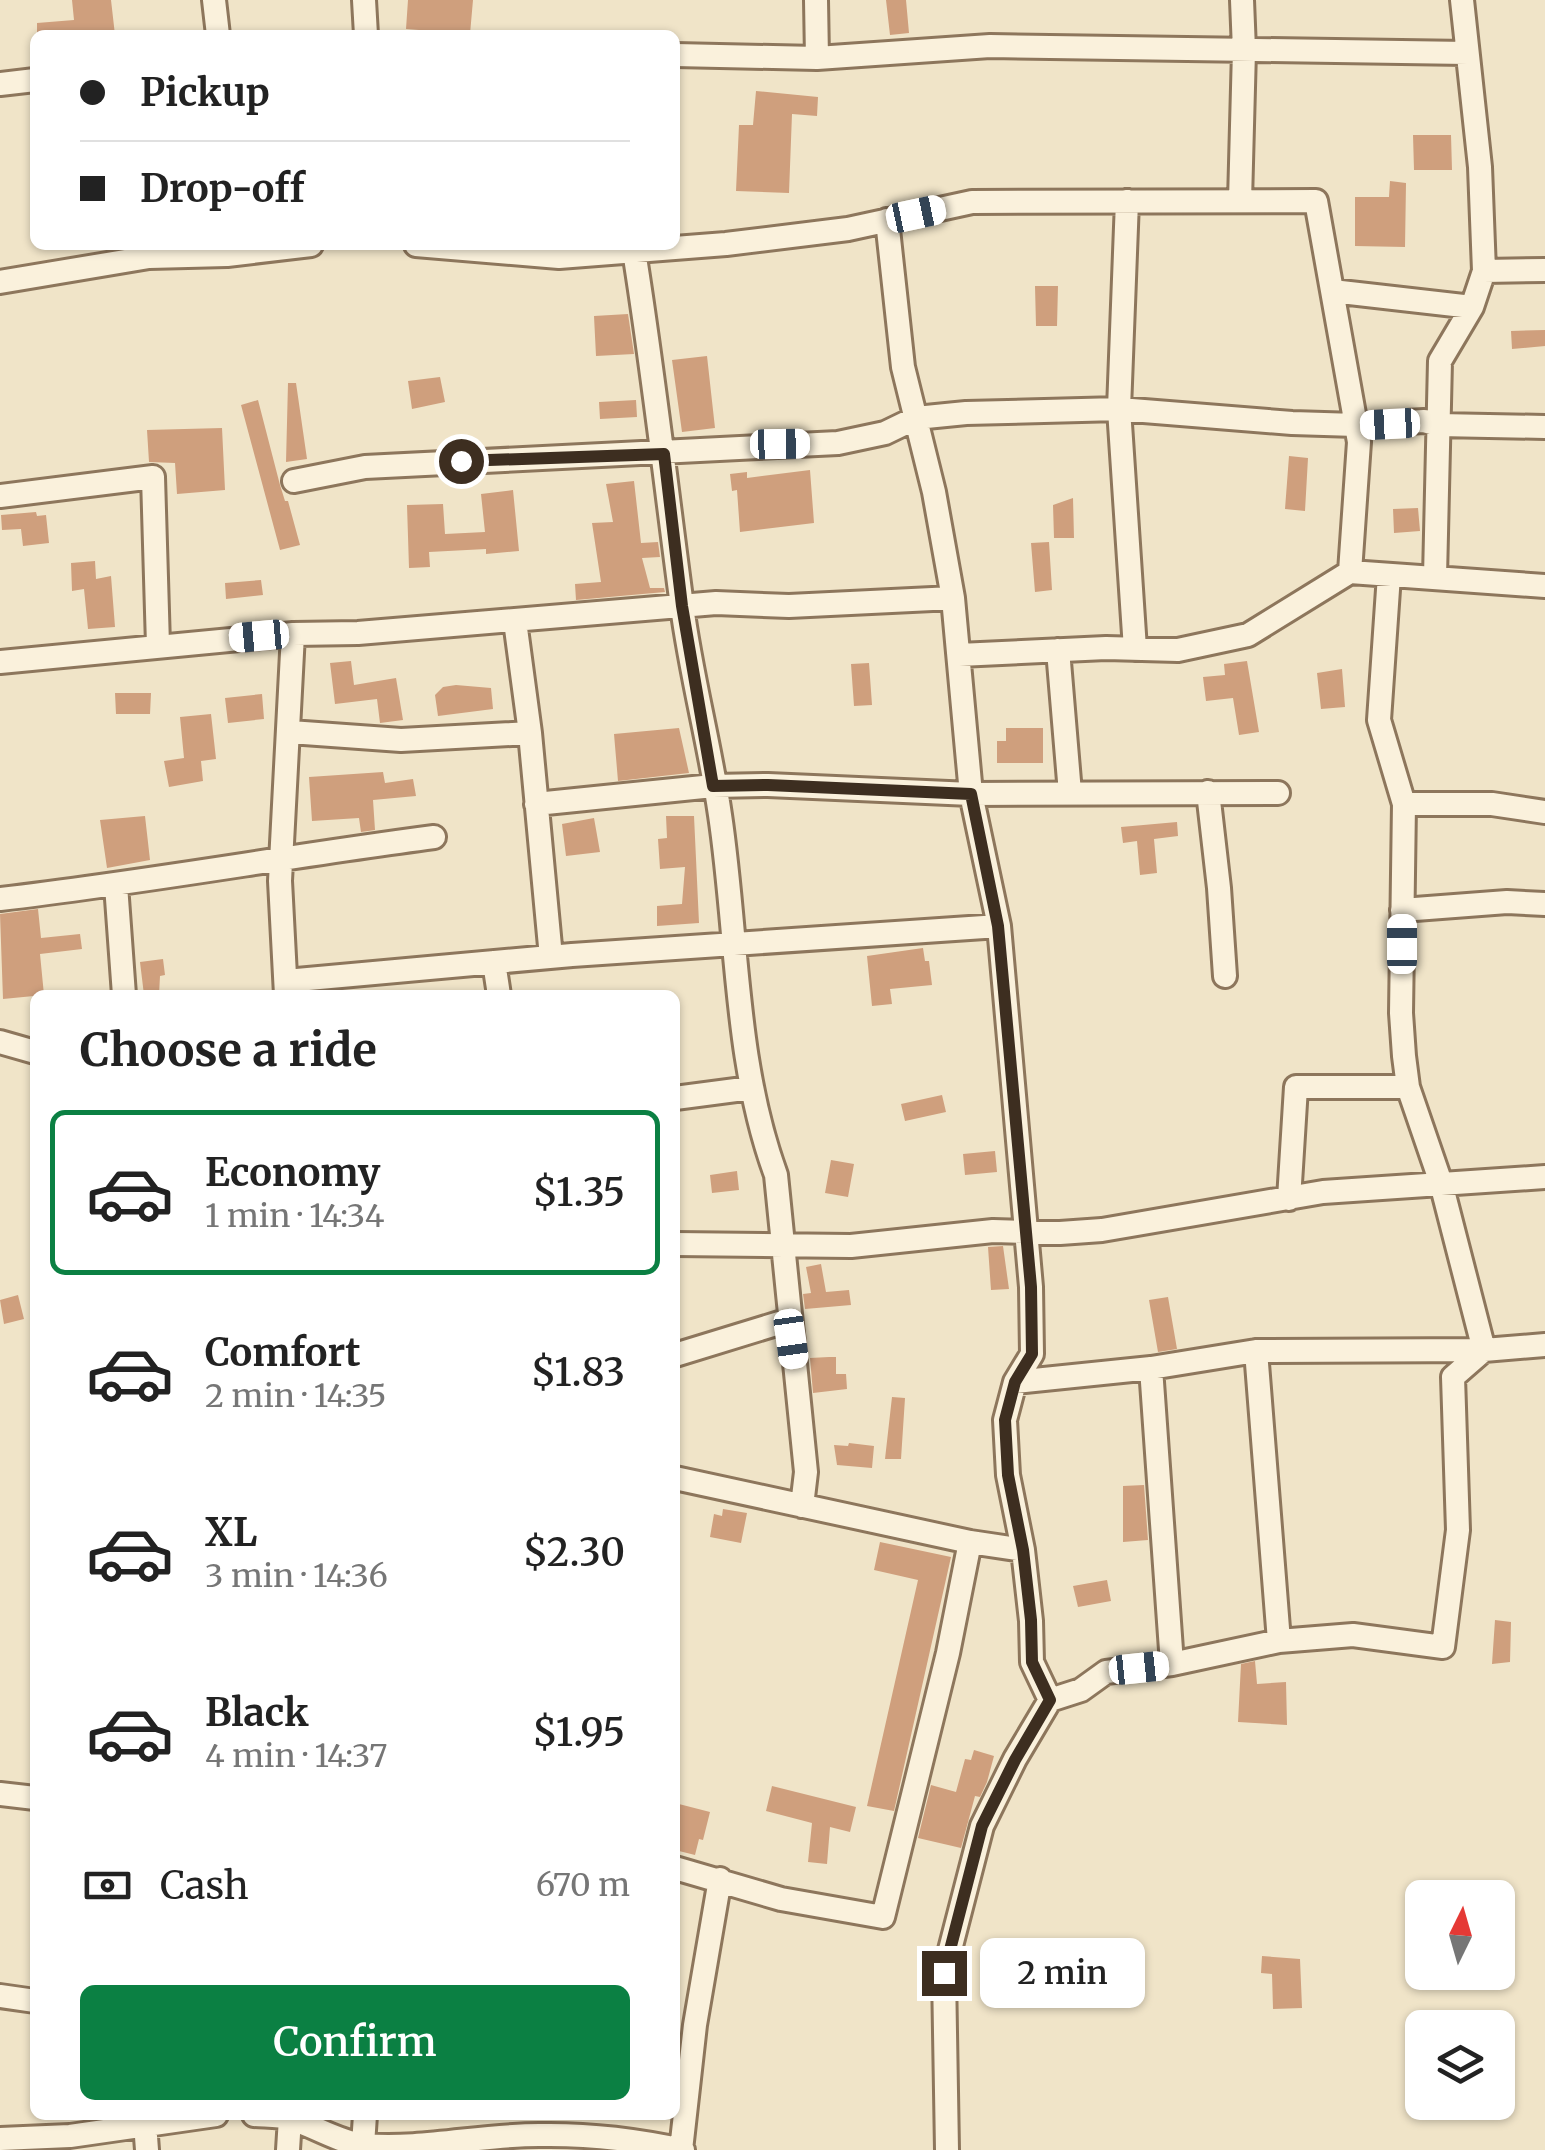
<!DOCTYPE html>
<html lang="en">
<head>
<meta charset="utf-8">
<style>
	:root { --surface:#fff; --page:#f6f6f6; --text:#222; --muted:#767676; --line:#e0e0e0; --accent:#0b8043 }
	body { margin:0; font-family:Merriweather,serif; background:var(--page); color:var(--text); height:100vh; display:flex; flex-direction:column; font-size:38px; white-space:nowrap }
	* { box-sizing:border-box; margin:0 }
	p { font-size:32px; color:var(--muted) }
	.icon { flex:none; width:55px; height:55px; fill:none; stroke:currentColor; stroke-width:2; stroke-linecap:round; stroke-linejoin:round }
	.map { position:relative; flex:1; overflow:hidden }
	.drawer { position:absolute; left:30px; top:990px; width:650px; height:1130px; display:flex; flex-direction:column; background:var(--surface); border-radius:15px; box-shadow:0 2px 8px #0004 }
	.drawer>* { flex:none }
	.hud { position:absolute; left:30px; top:30px; width:650px; height:220px; border-radius:15px; box-shadow:0 2px 8px #0004; display:grid; align-content:center; height:220px; padding:0 50px; background:var(--surface) }
	.needle { width:65px; rotate:5deg }
	.tools { position:absolute; left:1405px; top:1880px; display:grid; gap:20px }
	.tools a { display:grid; place-items:center; width:110px; height:110px; border-radius:15px; background:var(--surface); box-shadow:0 2px 8px #0004; font-size:50px }
	.end { position:absolute; width:45px; height:45px; margin:-22px; border:12px solid #3d2e20; background:#fff; box-shadow:0 0 0 5px #fff }
	.from { border-radius:50% }
	.bubble { position:absolute; height:70px; border-radius:15px; background:var(--surface); box-shadow:0 2px 8px #0004; font-size:32px; font-weight:600; line-height:70px; text-align:center }
	.car { position:absolute; width:30px; height:60px; margin:-30px -15px; border-radius:12px; box-shadow:0 0 8px 2px #0007; background:linear-gradient(#fff 24%,#345 0 40%,#fff 0 76%,#345 0 86%,#fff 0) }
	.hud b { display:flex; align-items:center; gap:35px; height:95px; font-size:38px }
	.hud b+b { border-top:2px solid var(--line) }
	.hud i { width:25px; height:25px; background:var(--text) }
	ul { padding:0; list-style:none }
	li { display:flex; align-items:center; gap:30px; height:165px; margin:0 20px 15px; padding:0 30px; border:5px solid transparent; border-radius:15px }
	li div { flex:1 }
	li b { display:block; font-size:38px }
	li em { font-style:normal; font-weight:600 }
	li.current { border-color:var(--accent) }
	li>.icon { width:90px; height:90px; stroke-width:1.5 }
	h2 { padding:0 50px; font-size:45px; line-height:120px }
	.pay { display:flex; align-items:center; gap:25px; height:110px; padding:0 50px; font-size:38px }
	.pay p { margin-inline-start:auto }
	.action { display:flex; gap:20px; margin-top:auto; padding:20px 50px }
	.action a { flex:1; height:115px; border-radius:15px; background:var(--accent); color:#fff; font-size:40px; font-weight:600; line-height:115px; text-align:center }
	.map>svg:first-child { display:block }
</style>
</head>
<body>
<div class="map">
<svg width="1545" height="2150" viewBox="0 0 1545 2150">
	<rect width="100%" height="100%" fill="#f0e4c8"/>
	<path fill="#cf9f7d" d="M 72,0 L 111,0 L 115,35 L 37,35 L 37,23 L 74,20 Z
		M 408,0 L 473,0 L 470,34 L 406,29 Z
		M 886,0 L 906,0 L 909,33 L 890,35 Z
		M 756,91 L 818,97 L 817,116 L 792,114 L 789,193 L 736,191 L 739,125 L 753,125 Z
		M 1413,135 L 1451,135 L 1452,170 L 1414,170 Z
		M 1390,181 L 1406,183 L 1405,247 L 1355,246 L 1355,197 L 1389,197 Z
		M 1035,286 L 1058,286 L 1057,326 L 1036,326 Z
		M 628,314 L 634,354 L 596,356 L 594,316 Z
		M 1545,330 L 1545,346 L 1512,349 L 1511,331 Z
		M 707,356 L 715,428 L 682,432 L 672,360 Z
		M 440,377 L 445,402 L 412,409 L 408,381 Z
		M 288,383 L 296,383 L 307,459 L 286,462 Z
		M 258,400 L 280,485 L 285,501 L 288,501 L 300,545 L 280,550 L 241,405 Z
		M 636,400 L 637,417 L 600,419 L 599,402 Z
		M 222,428 L 225,490 L 177,494 L 175,463 L 149,462 L 147,430 Z
		M 1289,456 L 1308,458 L 1305,511 L 1285,509 Z
		M 810,470 L 814,523 L 740,532 L 737,490 L 732,491 L 730,474 L 747,472 L 747,478 Z
		M 634,481 L 641,543 L 658,542 L 660,557 L 642,558 L 650,588 L 664,588 L 665,592 L 576,600 L 575,584 L 601,582 L 592,523 L 613,522 L 606,484 Z
		M 513,490 L 519,551 L 486,554 L 486,549 L 429,552 L 430,567 L 409,568 L 407,505 L 443,504 L 445,534 L 485,532 L 481,494 Z
		M 1073,498 L 1074,538 L 1054,538 L 1053,505 Z
		M 1418,508 L 1420,531 L 1394,533 L 1393,509 Z
		M 36,512 L 37,516 L 46,515 L 49,543 L 23,546 L 21,529 L 2,530 L 1,515 Z
		M 1049,542 L 1052,590 L 1035,592 L 1031,543 Z
		M 95,561 L 96,579 L 111,576 L 115,627 L 88,629 L 84,589 L 72,591 L 71,563 Z
		M 261,580 L 263,595 L 226,599 L 225,583 Z
		M 351,661 L 354,685 L 396,678 L 403,720 L 380,723 L 377,699 L 335,704 L 330,663 Z
		M 1247,661 L 1259,732 L 1239,735 L 1233,698 L 1206,701 L 1203,677 L 1225,675 L 1224,664 Z
		M 869,663 L 872,705 L 854,706 L 851,664 Z
		M 1342,669 L 1345,707 L 1321,709 L 1317,673 Z
		M 456,685 L 491,688 L 493,709 L 438,716 L 435,695 L 443,687 Z
		M 115,693 L 151,693 L 150,714 L 116,714 Z
		M 262,694 L 264,719 L 228,723 L 225,698 Z
		M 211,714 L 216,759 L 201,761 L 203,781 L 169,787 L 164,761 L 184,758 L 180,717 Z
		M 679,728 L 689,773 L 618,781 L 614,734 Z
		M 1006,728 L 1043,728 L 1043,763 L 997,763 L 997,741 L 1006,741 Z
		M 383,772 L 385,783 L 413,779 L 416,796 L 373,800 L 375,830 L 361,832 L 359,818 L 312,821 L 309,777 Z
		M 145,816 L 150,860 L 107,868 L 100,820 Z
		M 666,816 L 694,816 L 699,923 L 657,926 L 657,906 L 682,904 L 685,867 L 660,869 L 658,839 L 667,838 Z
		M 594,818 L 600,852 L 566,856 L 562,824 Z
		M 1177,822 L 1178,836 L 1154,839 L 1157,873 L 1140,875 L 1137,841 L 1123,843 L 1121,827 Z
		M 38,909 L 41,938 L 80,934 L 82,949 L 40,954 L 44,995 L 3,999 L 0,914 Z
		M 923,948 L 925,961 L 929,961 L 932,985 L 890,989 L 892,1004 L 872,1006 L 867,956 Z
		M 163,959 L 165,975 L 160,976 L 159,995 L 144,995 L 140,962 Z
		M 942,1095 L 946,1112 L 905,1121 L 901,1104 Z
		M 995,1151 L 997,1172 L 965,1175 L 963,1154 Z
		M 831,1160 L 854,1164 L 848,1197 L 825,1193 Z
		M 737,1171 L 739,1190 L 712,1193 L 710,1175 Z
		M 1003,1246 L 1009,1289 L 991,1290 L 988,1247 Z
		M 821,1264 L 826,1292 L 849,1290 L 851,1305 L 805,1309 L 803,1294 L 811,1293 L 806,1267 Z
		M 18,1295 L 24,1319 L 4,1324 L 0,1300 Z
		M 1168,1297 L 1177,1349 L 1158,1352 L 1149,1300 Z
		M 829,1357 L 836,1357 L 836,1374 L 846,1374 L 847,1389 L 813,1393 L 810,1358 Z
		M 892,1397 L 905,1398 L 901,1459 L 885,1459 Z
		M 849,1443 L 874,1446 L 872,1468 L 837,1465 L 834,1445 L 848,1446 Z
		M 1144,1485 L 1148,1540 L 1123,1542 L 1123,1486 Z
		M 723,1509 L 747,1513 L 741,1543 L 710,1537 L 714,1514 L 722,1516 Z
		M 880,1542 L 951,1557 L 894,1811 L 867,1806 L 918,1580 L 874,1570 Z
		M 1107,1580 L 1111,1601 L 1078,1607 L 1073,1586 Z
		M 1495,1620 L 1511,1622 L 1510,1662 L 1492,1664 Z
		M 1255,1661 L 1257,1684 L 1286,1682 L 1287,1725 L 1238,1722 L 1241,1664 Z
		M 974,1750 L 994,1756 L 987,1782 L 980,1797 L 975,1796 L 961,1848 L 918,1838 L 931,1785 L 956,1792 L 965,1759 L 971,1760 Z
		M 772,1786 L 856,1807 L 850,1832 L 830,1827 L 827,1864 L 808,1862 L 812,1823 L 766,1811 Z
		M 675,1803 L 710,1812 L 703,1840 L 699,1839 L 695,1855 L 675,1850 Z
		M 1262,1956 L 1300,1959 L 1302,2008 L 1273,2009 L 1272,1974 L 1261,1973 Z"/>
	<g fill="none" stroke-linecap="round" stroke-linejoin="round">
		<g stroke="#8d765c" stroke-width="28">
			<path id="minor" d="M 214,0 L 218,35
				M 364,0 L 366,35
				M 816,0 L 817,58
				M 675,55 L 817,58 L 990,46 L 1467,53
				M 0,84 L 35,80
				M 1127,201 L 1119,409 L 1135,649
				M 1240,201 L 1244,50 L 1242,0
				M 887,220 L 903,367 L 934,492 L 953,598 L 971,794 L 999,926 L 1031,1287 L 1032,1354 L 1015,1382 L 1005,1420 L 1008,1475 L 1023,1550 L 1031,1621 L 1032,1662 L 1050,1700 L 1015,1759 L 982,1826 L 944,1973 L 947,2150
				M 416,245 L 559,257 L 726,244 L 848,229 L 972,202 L 1316,201 L 1359,442 L 1350,572
				M 634,251 C 653,369 666,487 682,606 C 691,676 710,745 720,815 C 738,935 734,1061 776,1175 L 806,1472 L 802,1506
				M 1484,271 L 1545,270
				M 0,282 L 149,257 L 227,255 L 311,245
				M 1332,291 L 1472,307
				M 294,481 L 365,467 L 838,443 L 885,433 L 916,418 L 966,413 L 1119,409 L 1292,423 L 1356,425 L 1424,421 L 1439,425 L 1545,427
				M 0,496 L 153,477 L 158,645
				M 1435,577 L 1440,361 L 1472,307 L 1484,271 L 1480,167 L 1462,0
				M 515,621 L 530,733 L 551,957
				M 1058,650 L 1070,793
				M 959,655 L 1106,648 L 1178,650 L 1248,635 L 1350,572 L 1545,586
				M 0,662 L 293,634 L 358,633 L 716,603 L 789,606 L 953,598
				M 290,732 L 401,740 L 530,733
				M 1208,792 L 1219,888 L 1225,976
				M 536,804 L 713,786 L 768,785 L 971,794 L 1278,793
				M 1404,804 L 1492,804 L 1545,812
				M 116,885 L 124,995
				M 0,899 C 146,882 289,856 434,837
				M 1402,910 L 1507,902 L 1545,904
				M 494,962 L 499,995
				M 286,981 L 572,955 L 999,926
				M 286,995 L 280,881 L 293,634
				M 0,1042 L 35,1052
				M 675,1098 L 751,1088
				M 1289,1199 L 1296,1087 L 1408,1087
				M 675,1244 L 851,1246 L 993,1231 L 1060,1233 L 1102,1230 L 1323,1192 L 1545,1177
				M 1256,1351 L 1279,1641
				M 675,1355 L 789,1320
				M 1151,1368 L 1172,1664
				M 1015,1382 L 1151,1368 L 1256,1351 L 1484,1350 L 1545,1345
				M 675,1478 L 970,1542 L 1023,1550
				M 1050,1700 L 1081,1690 L 1106,1672 L 1172,1664 L 1279,1641 L 1353,1635 L 1443,1647 L 1458,1530 L 1453,1377 L 1484,1350 L 1441,1183 L 1408,1087 L 1404,1056 L 1401,1013 L 1404,804 L 1379,720 L 1389,575
				M 0,1794 L 35,1798
				M 675,1868 L 781,1899 L 883,1917 L 948,1653 L 970,1542
				M 0,1996 L 35,2001
				M 254,2115 C 266,2116 280,2115 292,2119 C 316,2127 337,2141 363,2145 C 422,2150 480,2135 539,2135 C 587,2134 637,2140 683,2150
				M 145,2123 L 147,2150
				M 0,2139 L 70,2136 L 216,2115
				M 363,2145 L 365,2115
				M 288,2150 L 290,2118
				M 681,2150 L 695,2025 L 720,1879"/>
		</g>
		<use href="#minor" stroke="#faf1dc" stroke-width="22"/>
	</g>
	<g fill="none" stroke-linecap="round" stroke-linejoin="round">
		<path stroke="#3d2e20" stroke-width="12" d="M 461,461 L 664,454 L 682,606 L 713,786 L 768,785 L 971,794 L 998,926 L 1031,1287 L 1032,1354 L 1015,1382 L 1005,1420 L 1008,1475 L 1023,1550 L 1031,1620 L 1032,1662 L 1050,1700 L 1015,1760 L 982,1826 L 944,1973"/>
	</g>
</svg>
<div class="tools">
<a><svg class="needle" viewBox="-14 -14 28 28"><path d="M0-13l5 13h-10z" fill="#e53935"/><path d="M0 13l5-13h-10z" fill="#767676"/></svg></a>
<a><svg class="icon" aria-label="layers" viewBox="0 0 24 24"><path d="M12 4l9 5-9 5-9-5zM3 14l9 5 9-5"/></svg></a>
</div>
<i class="end from" style="left:461px;top:461px"></i>
<i class="end" style="left:944px;top:1973px"></i>
<div class="bubble" style="left:980px;top:1938px;width:165px">2 min</div>
<i class="car" style="left:916px;top:214px;rotate:78deg"></i>
<i class="car" style="left:1390px;top:424px;rotate:267deg"></i>
<i class="car" style="left:780px;top:444px;rotate:89deg"></i>
<i class="car" style="left:259px;top:636px;rotate:265deg"></i>
<i class="car" style="left:1402px;top:944px;rotate:0deg"></i>
<i class="car" style="left:791px;top:1339px;rotate:172deg"></i>
<i class="car" style="left:1139px;top:1668px;rotate:84deg"></i>
<div class="hud">
<b><i class="from"></i>Pickup</b>
<b><i></i>Drop-off</b>
</div>
<section class="drawer">
<h2>Choose a ride</h2>
<ul>
<li class="current"><svg class="icon" aria-label="car" viewBox="0 0 24 24"><path d="M5 17H2v-5l4-1 3-4h7l3 4 3 1v5h-3M9 17h6M6 11h13"/><circle cx="7" cy="17" r="2"/><circle cx="17" cy="17" r="2"/></svg><div><b>Economy</b><p>1 min · 14:34</p></div><em>$1.35</em></li>
<li><svg class="icon" aria-label="car" viewBox="0 0 24 24"><path d="M5 17H2v-5l4-1 3-4h7l3 4 3 1v5h-3M9 17h6M6 11h13"/><circle cx="7" cy="17" r="2"/><circle cx="17" cy="17" r="2"/></svg><div><b>Comfort</b><p>2 min · 14:35</p></div><em>$1.83</em></li>
<li><svg class="icon" aria-label="car" viewBox="0 0 24 24"><path d="M5 17H2v-5l4-1 3-4h7l3 4 3 1v5h-3M9 17h6M6 11h13"/><circle cx="7" cy="17" r="2"/><circle cx="17" cy="17" r="2"/></svg><div><b>XL</b><p>3 min · 14:36</p></div><em>$2.30</em></li>
<li><svg class="icon" aria-label="car" viewBox="0 0 24 24"><path d="M5 17H2v-5l4-1 3-4h7l3 4 3 1v5h-3M9 17h6M6 11h13"/><circle cx="7" cy="17" r="2"/><circle cx="17" cy="17" r="2"/></svg><div><b>Black</b><p>4 min · 14:37</p></div><em>$1.95</em></li>
</ul>
<div class="pay"><svg class="icon" aria-label="cash" viewBox="0 0 24 24"><path d="M3 7h18v10H3z"/><circle cx="12" cy="12" r="2"/></svg>Cash<p>670 m</p></div>
<div class="action"><a>Confirm</a></div>
</section>
</div>
</body>
</html>
